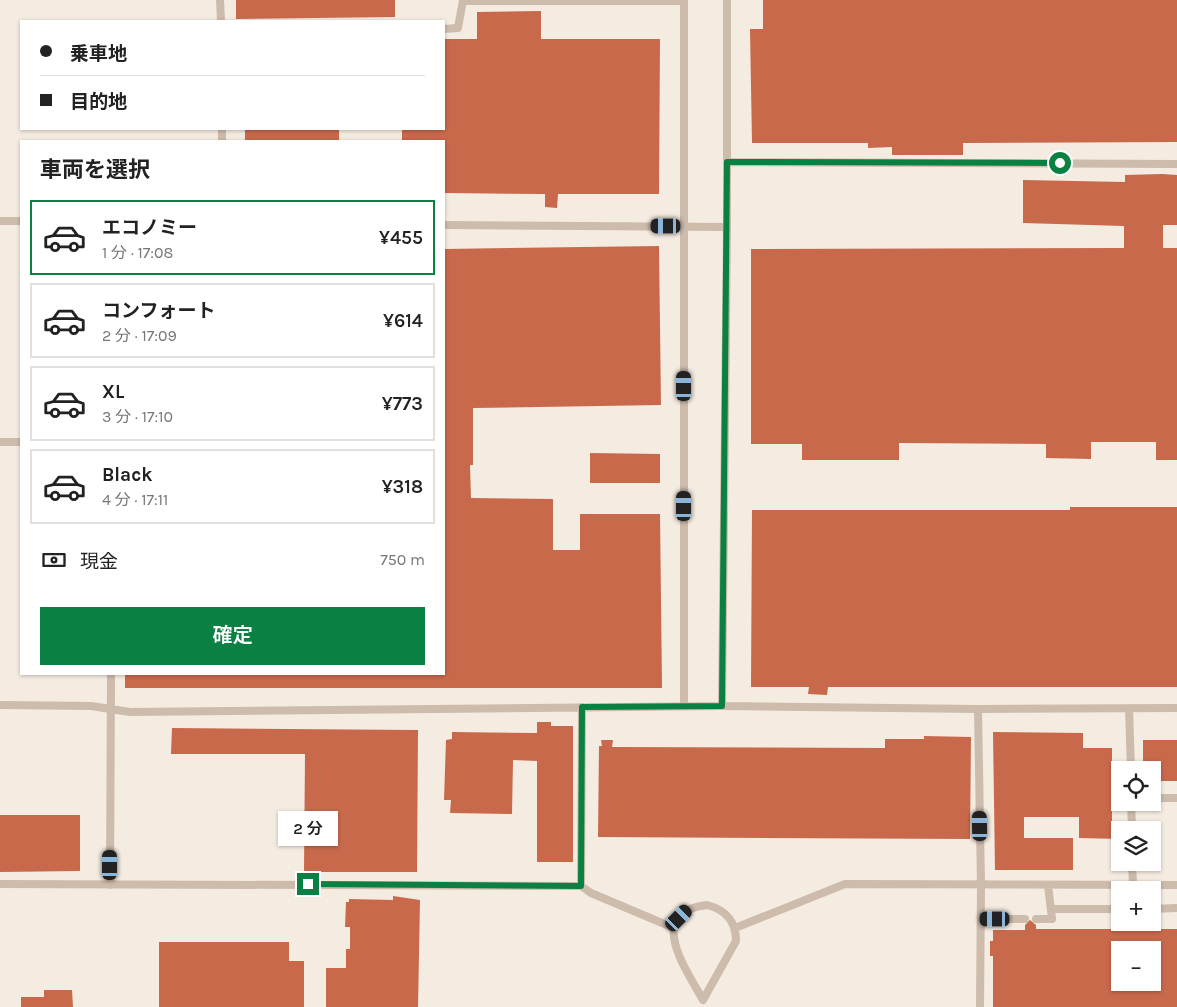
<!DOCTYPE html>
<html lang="ja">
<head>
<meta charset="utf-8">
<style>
	:root { --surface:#fff; --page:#f6f6f6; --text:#222; --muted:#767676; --line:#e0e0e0; --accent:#0b8043 }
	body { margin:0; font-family:Karla,"Noto Sans JP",sans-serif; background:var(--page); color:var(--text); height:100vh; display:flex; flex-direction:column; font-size:19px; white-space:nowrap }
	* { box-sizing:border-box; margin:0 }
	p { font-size:16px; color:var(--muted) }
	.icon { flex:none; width:28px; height:28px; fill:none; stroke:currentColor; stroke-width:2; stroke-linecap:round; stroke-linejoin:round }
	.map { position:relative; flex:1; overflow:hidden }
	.side { position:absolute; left:20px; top:140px; width:425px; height:535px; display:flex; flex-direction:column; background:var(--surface); border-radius:0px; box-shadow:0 1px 4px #0004 }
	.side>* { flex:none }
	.banner { position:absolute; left:20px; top:20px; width:425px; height:110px; border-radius:0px; box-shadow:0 1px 4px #0004; display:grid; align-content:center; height:110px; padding:0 20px; background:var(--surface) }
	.tools { position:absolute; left:1111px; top:761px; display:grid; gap:10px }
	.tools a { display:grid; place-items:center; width:50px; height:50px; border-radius:0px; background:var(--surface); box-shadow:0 1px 4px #0004; font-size:25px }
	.end { position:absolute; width:22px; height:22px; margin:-11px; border:6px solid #0b8043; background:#fff; box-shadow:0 0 0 2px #fff }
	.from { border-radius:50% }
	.bubble { position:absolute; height:35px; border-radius:0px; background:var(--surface); box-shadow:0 1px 4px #0004; font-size:16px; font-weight:600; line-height:35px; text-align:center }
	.car { position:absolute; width:15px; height:30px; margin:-15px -8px; border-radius:6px; box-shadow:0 0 4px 1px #0007; background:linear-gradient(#222 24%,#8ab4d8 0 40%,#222 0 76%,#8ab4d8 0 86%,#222 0) }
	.banner b { display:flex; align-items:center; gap:18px; height:48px; font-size:19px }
	.banner b+b { border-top:1px solid var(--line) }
	.banner i { width:12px; height:12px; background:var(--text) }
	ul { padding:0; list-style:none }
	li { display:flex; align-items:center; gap:15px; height:75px; margin:0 10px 8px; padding:0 10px; border:2px solid var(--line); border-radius:0px }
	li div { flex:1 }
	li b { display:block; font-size:19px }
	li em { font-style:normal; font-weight:600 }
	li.on { border-color:var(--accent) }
	li>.icon { width:45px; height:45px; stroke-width:1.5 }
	h2 { padding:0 20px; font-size:22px; line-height:60px }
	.pay { display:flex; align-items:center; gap:12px; height:55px; padding:0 20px; font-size:19px }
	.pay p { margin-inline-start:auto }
	.action { display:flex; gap:10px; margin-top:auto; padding:10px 20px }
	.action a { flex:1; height:58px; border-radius:0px; background:var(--accent); color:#fff; font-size:20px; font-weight:600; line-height:58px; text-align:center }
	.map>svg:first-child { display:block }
</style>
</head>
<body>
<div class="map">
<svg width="1177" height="1007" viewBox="0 0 1177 1007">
	<rect width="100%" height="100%" fill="#f4ebe1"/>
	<path fill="#c8694b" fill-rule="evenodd" d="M 236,0 L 395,0 L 395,17 L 236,19 Z
		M 763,0 L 1177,0 L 1177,142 L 963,143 L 963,155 L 892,155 L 892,147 L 868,148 L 868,143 L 752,143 L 750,29 L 763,29 Z
		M 541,11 L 541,39 L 660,39 L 659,194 L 558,194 L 557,208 L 545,207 L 545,194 L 444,193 L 444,141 L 402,141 L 402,129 L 444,129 L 444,39 L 477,39 L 477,12 Z
		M 245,129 L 339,129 L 339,141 L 245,141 Z
		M 1162,174 L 1177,175 L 1177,225 L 1163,225 L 1163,248 L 1177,248 L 1177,460 L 1156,460 L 1156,442 L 1091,442 L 1091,459 L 1046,458 L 1046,444 L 899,443 L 899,460 L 802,460 L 802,444 L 751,444 L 751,249 L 1124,248 L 1124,226 L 1023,223 L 1023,180 L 1125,182 L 1125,175 Z
		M 659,246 L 661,405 L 473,408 L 473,465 L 470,465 L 471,498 L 553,499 L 553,550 L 580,550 L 580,514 L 660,514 L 662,688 L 125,688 L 125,674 L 444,674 L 444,249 Z
		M 590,453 L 660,454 L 660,483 L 590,483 Z
		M 1070,507 L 1177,507 L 1177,687 L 828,687 L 827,695 L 808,694 L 809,687 L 751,687 L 752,510 L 1070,510 Z
		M 537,722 L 551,722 L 551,726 L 573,726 L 573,862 L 537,862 L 537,761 L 513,760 L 512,814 L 450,813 L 451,800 L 444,800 L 446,740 L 452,739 L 452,732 L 537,733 Z
		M 172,728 L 418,730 L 417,872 L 304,872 L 305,754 L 171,754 Z
		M 993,732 L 1083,733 L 1083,748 L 1112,748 L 1112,823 L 1120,823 L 1120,839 L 1079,838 L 1079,817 L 1024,817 L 1024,838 L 1073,838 L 1073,870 L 995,870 Z
		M 924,736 L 971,737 L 970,839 L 598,837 L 599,746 L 602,746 L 601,740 L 613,740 L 612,747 L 885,748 L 885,739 L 924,739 Z
		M 1143,740 L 1177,740 L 1177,781 L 1152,781 L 1152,770 L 1143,770 Z
		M 0,815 L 80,815 L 80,871 L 0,872 Z
		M 393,896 L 420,900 L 418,1007 L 326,1007 L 326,968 L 346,968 L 346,949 L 350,949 L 350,927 L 345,927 L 346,902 L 349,902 L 349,899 L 393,900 Z
		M 1030,920 L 1036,925 L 1036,929 L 1177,929 L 1177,1007 L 993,1007 L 993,956 L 990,956 L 990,941 L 993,941 L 993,930 L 1025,930 L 1025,925 ZM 1120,950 L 1152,950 L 1152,982 L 1120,982 Z
		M 159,942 L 289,942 L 289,961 L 304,961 L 304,1007 L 159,1007 Z
		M 44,990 L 72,990 L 73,1007 L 21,1007 L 21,997 L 44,997 Z"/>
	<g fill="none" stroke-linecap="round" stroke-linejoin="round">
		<path stroke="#cdbbac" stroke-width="8" d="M 220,0 L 221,21
			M 463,1 L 684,1
			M 444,29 L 458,28 L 463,0
			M 222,129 L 222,141
			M 727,162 L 1177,164
			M 0,221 L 21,221
			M 444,225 L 727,227
			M 0,442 L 21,442
			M 0,705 L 91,706 L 130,712 L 722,706 L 978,709 L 1177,708
			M 684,706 L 684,0
			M 722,706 L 727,227 L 727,0
			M 1129,708 L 1131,770
			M 978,709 L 981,885 L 980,1007
			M 1152,798 L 1177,798
			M 1131,802 L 1132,830
			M 1132,862 L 1133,885
			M 0,884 L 581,886 L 591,893 L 674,928
			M 110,885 L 111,674
			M 581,886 L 582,707
			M 707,905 C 726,910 736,921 736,941 L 703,1000 C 687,971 644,912 707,905 Z
			M 1051,909 L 1120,909
			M 1152,909 L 1177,908
			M 981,919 L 1025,919
			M 1036,919 L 1052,919 L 1048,885
			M 735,928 L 845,884 L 1177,885"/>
	</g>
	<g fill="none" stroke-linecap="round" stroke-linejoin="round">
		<path stroke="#0b8043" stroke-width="6" d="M 308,884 L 581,886 L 582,707 L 722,706 L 727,162 L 1060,163"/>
	</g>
</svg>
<div class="tools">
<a><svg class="icon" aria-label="locate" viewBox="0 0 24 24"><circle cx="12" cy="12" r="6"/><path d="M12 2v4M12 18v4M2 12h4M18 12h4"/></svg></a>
<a><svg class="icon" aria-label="layers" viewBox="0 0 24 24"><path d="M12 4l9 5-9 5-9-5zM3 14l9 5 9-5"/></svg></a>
<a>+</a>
<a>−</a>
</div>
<i class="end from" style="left:1060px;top:163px"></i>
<i class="end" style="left:308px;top:884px"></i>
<div class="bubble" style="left:278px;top:811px;width:60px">2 分</div>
<i class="car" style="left:666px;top:226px;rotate:270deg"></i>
<i class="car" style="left:684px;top:386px;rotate:0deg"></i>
<i class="car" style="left:684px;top:506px;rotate:0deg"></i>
<i class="car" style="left:980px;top:826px;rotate:359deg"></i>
<i class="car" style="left:110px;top:865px;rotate:0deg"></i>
<i class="car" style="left:679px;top:918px;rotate:45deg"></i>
<i class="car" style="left:995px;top:919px;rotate:270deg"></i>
<div class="banner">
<b><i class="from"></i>乗車地</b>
<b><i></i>目的地</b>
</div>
<section class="side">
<h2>車両を選択</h2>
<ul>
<li class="on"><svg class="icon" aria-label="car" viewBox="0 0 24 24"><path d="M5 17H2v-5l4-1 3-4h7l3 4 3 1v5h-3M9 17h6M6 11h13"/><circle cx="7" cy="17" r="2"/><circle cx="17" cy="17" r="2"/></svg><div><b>エコノミー</b><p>1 分 · 17:08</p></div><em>¥455</em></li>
<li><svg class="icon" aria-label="car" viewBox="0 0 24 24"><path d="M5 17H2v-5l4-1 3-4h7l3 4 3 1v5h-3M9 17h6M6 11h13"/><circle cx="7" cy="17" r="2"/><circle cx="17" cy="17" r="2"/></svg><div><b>コンフォート</b><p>2 分 · 17:09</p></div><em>¥614</em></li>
<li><svg class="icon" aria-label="car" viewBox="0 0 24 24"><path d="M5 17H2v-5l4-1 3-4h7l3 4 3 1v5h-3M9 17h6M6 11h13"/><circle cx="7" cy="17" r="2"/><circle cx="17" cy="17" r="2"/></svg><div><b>XL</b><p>3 分 · 17:10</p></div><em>¥773</em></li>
<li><svg class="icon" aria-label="car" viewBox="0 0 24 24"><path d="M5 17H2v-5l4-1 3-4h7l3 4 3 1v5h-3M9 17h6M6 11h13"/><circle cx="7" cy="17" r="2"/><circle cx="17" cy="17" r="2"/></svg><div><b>Black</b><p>4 分 · 17:11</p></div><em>¥318</em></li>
</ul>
<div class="pay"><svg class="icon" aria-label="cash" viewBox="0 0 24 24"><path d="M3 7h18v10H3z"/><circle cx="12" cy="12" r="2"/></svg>現金<p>750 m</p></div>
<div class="action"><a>確定</a></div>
</section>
</div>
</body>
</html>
